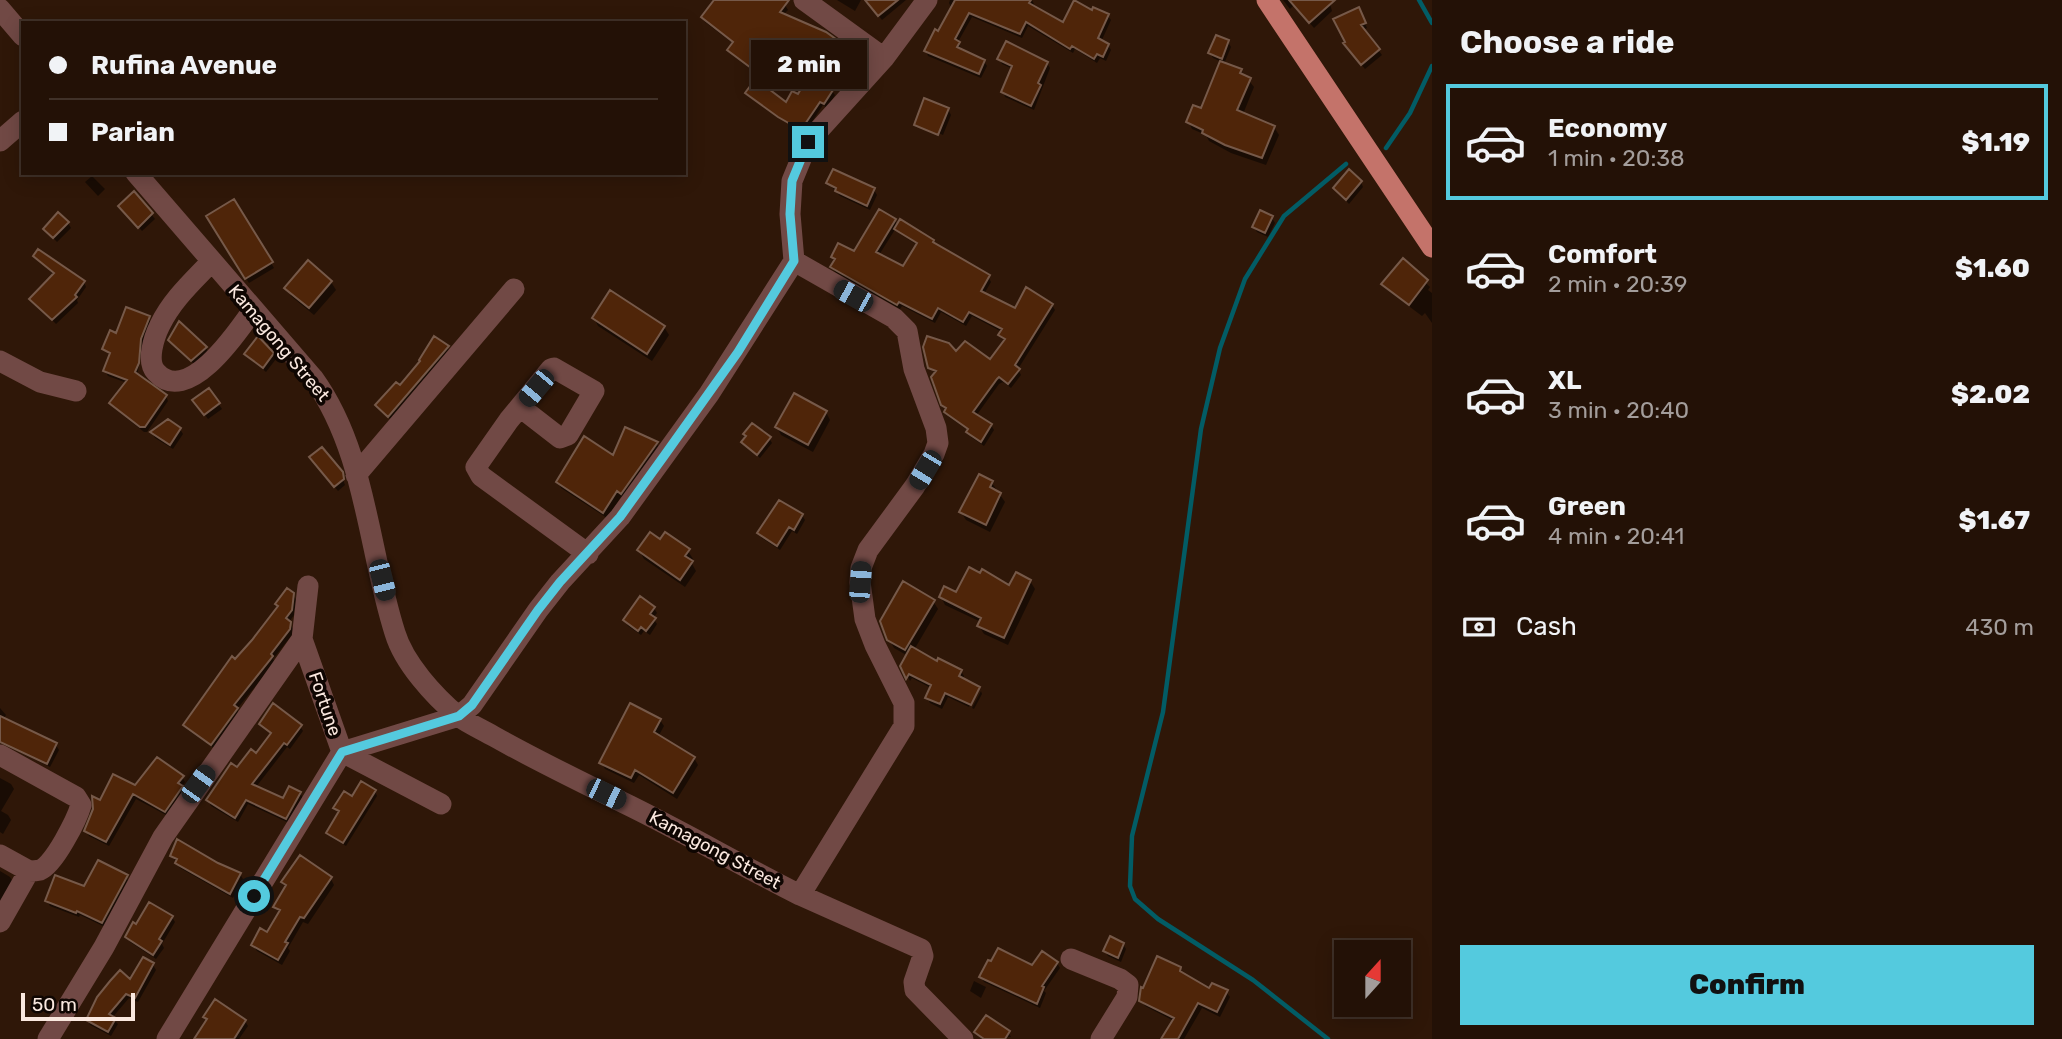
<!DOCTYPE html>
<html lang="en">
<head>
<meta charset="utf-8">
<style>
	:root { --surface:#231106; --page:#2b1a10; --text:#f1f3f6; --muted:#a39d9b; --line:#403128; --accent:#54cade }
	body { margin:0; font-family:Rubik,sans-serif; background:var(--page); color:var(--text); height:100vh; display:flex; flex-direction:column; font-size:26px; white-space:nowrap }
	* { box-sizing:border-box; margin:0 }
	p { font-size:23px; color:var(--muted) }
	.icon { flex:none; width:38px; height:38px; fill:none; stroke:currentColor; stroke-width:2; stroke-linecap:round; stroke-linejoin:round }
	.map { position:relative; flex:1; overflow:hidden }
	.side { display:flex; flex-direction:column; background:var(--surface); width:630px }
	.side>* { flex:none }
	.banner { position:absolute; left:21px; top:21px; width:665px; height:154px; border-radius:0px; box-shadow:0 4px 18px #0003,0 0 0 2px var(--line); display:grid; align-content:center; height:154px; padding:0 28px; background:var(--surface) }
	.needle { width:46px; rotate:21deg }
	.buttons { position:absolute; left:1334px; top:940px; display:grid; gap:14px }
	.buttons a { display:grid; place-items:center; width:77px; height:77px; border-radius:0px; background:var(--surface); box-shadow:0 4px 18px #0003,0 0 0 2px var(--line); font-size:35px }
	.scale { position:absolute; left:21px; bottom:18px; width:114px; box-sizing:border-box; padding-left:7px; border:4px solid #fae8df; border-top:0; font-size:19px; line-height:24px; white-space:nowrap; color:#fae8df; -webkit-text-stroke:5px #0f0602; paint-order:stroke }
	.end { position:absolute; width:32px; height:32px; margin:-16px; border:9px solid #54cade; background:#111; box-shadow:0 0 0 4px #111 }
	.from { border-radius:50% }
	.bubble { position:absolute; height:49px; border-radius:0px; background:var(--surface); box-shadow:0 4px 18px #0003,0 0 0 2px var(--line); font-size:23px; font-weight:800; line-height:49px; text-align:center }
	.car { position:absolute; width:21px; height:42px; margin:-21px -10px; border-radius:9px; box-shadow:0 0 5px 2px #0007; background:linear-gradient(#222 24%,#8ab4d8 0 40%,#222 0 76%,#8ab4d8 0 86%,#222 0) }
	.banner b { display:flex; align-items:center; gap:24px; height:66px; font-size:26px }
	.banner b+b { border-top:2px solid var(--line) }
	.banner i { width:18px; height:18px; background:var(--text) }
	ul { padding:0; list-style:none }
	li { display:flex; align-items:center; gap:21px; height:116px; margin:0 14px 10px; padding:0 14px; border:4px solid transparent; border-radius:0px }
	li div { flex:1 }
	li b { display:block; font-size:26px }
	li em { font-style:normal; font-weight:800 }
	li.selected { border-color:var(--accent) }
	li>.icon { width:63px; height:63px; stroke-width:1.5 }
	h2 { padding:0 28px; font-size:32px; line-height:84px }
	.pay { display:flex; align-items:center; gap:18px; height:77px; padding:0 28px; font-size:26px }
	.pay p { margin-inline-start:auto }
	.action { display:flex; gap:14px; margin-top:auto; padding:14px 28px }
	.action a { flex:1; height:80px; border-radius:0px; background:var(--accent); color:#111; font-size:28px; font-weight:800; line-height:80px; text-align:center }
	main { display:flex; flex:1; min-height:0 }
	.map>svg:first-child { display:block }
</style>
</head>
<body>
<main>
<div class="map">
<svg width="1432" height="1039" viewBox="0 0 1432 1039">
	<rect width="100%" height="100%" fill="#2f1708"/>
	<path fill="#0007" fill-rule="evenodd" d="M 715,0 L 782,0 L 788,10 L 783,15 L 859,58 L 862,63 L 857,74 L 816,52 L 812,60 L 796,52 L 767,91 L 787,105 L 798,97 L 832,91 L 835,95 L 827,108 L 823,105 L 804,134 L 750,97 L 747,93 L 760,76 L 732,55 L 729,51 L 734,44 L 705,22 L 703,18 Z
		M 837,0 L 861,0 L 855,11 Z
		M 866,0 L 906,0 L 882,20 Z
		M 950,0 L 1032,0 L 1034,4 L 1032,7 L 1063,24 L 1092,12 L 1108,16 L 1111,20 L 1101,42 L 1108,45 L 1111,50 L 1106,61 L 1100,58 L 1097,63 L 1075,49 L 1073,53 L 1028,26 L 1022,38 L 972,17 L 958,42 L 961,48 L 960,50 L 984,61 L 987,66 L 981,78 L 928,56 L 926,51 L 952,9 L 949,3 Z
		M 1283,0 L 1329,0 L 1332,11 L 1314,28 L 1294,5 L 1290,9 Z
		M 1361,14 L 1367,28 L 1363,30 L 1382,55 L 1365,69 L 1348,49 Z
		M 1228,42 L 1231,47 L 1224,64 L 1241,71 L 1254,87 L 1243,114 L 1274,127 L 1279,135 L 1266,165 L 1231,153 L 1209,141 L 1206,135 L 1192,129 L 1188,121 L 1202,110 L 1222,62 L 1213,58 L 1210,53 Z
		M 999,58 L 1047,63 L 1050,68 L 1034,110 L 1005,97 L 1003,91 L 1013,69 L 1002,64 Z
		M 948,109 L 951,115 L 943,135 L 917,124 L 917,128 L 916,125 Z
		M 92,176 L 105,189 L 98,196 L 85,182 Z
		M 1361,182 L 1363,187 L 1349,204 L 1335,189 Z
		M 828,183 L 874,190 L 877,195 L 870,210 L 840,196 Z
		M 134,193 L 155,219 L 142,231 L 120,206 Z
		M 234,201 L 274,268 L 249,283 L 208,216 Z
		M 1272,218 L 1275,223 L 1268,237 L 1257,232 L 1254,227 Z
		M 895,221 L 898,226 L 933,241 L 936,246 L 988,276 L 991,282 L 984,294 L 1016,310 L 1052,305 L 1055,310 L 1018,369 L 1021,375 L 1011,388 L 1003,382 L 999,384 L 976,416 L 991,425 L 994,430 L 984,446 L 971,437 L 969,431 L 949,417 L 943,404 L 936,374 L 929,367 L 956,353 L 990,361 L 1006,342 L 1000,335 L 1002,332 L 972,316 L 966,326 L 941,312 L 935,323 L 902,306 L 900,309 L 835,272 L 832,267 L 835,261 L 833,256 L 855,253 ZM 896,228 L 898,232 L 898,229 L 926,246 L 924,249 L 899,234 L 918,245 L 904,269 L 879,255 Z
		M 68,223 L 71,228 L 57,242 L 45,229 Z
		M 35,256 L 84,282 L 86,287 L 77,300 L 78,303 L 56,324 L 31,299 L 54,275 Z
		M 1403,261 L 1430,287 L 1428,290 L 1432,293 L 1432,323 L 1425,313 L 1422,316 L 1386,289 L 1384,284 Z
		M 331,282 L 336,290 L 314,315 L 291,296 L 287,288 Z
		M 149,318 L 151,323 L 143,345 L 137,376 L 166,396 L 168,401 L 147,432 L 144,432 L 114,408 L 111,403 L 127,383 L 108,376 L 105,371 L 111,356 L 104,349 L 117,335 Z
		M 594,318 L 664,327 L 669,335 L 652,361 L 598,326 Z
		M 170,340 L 206,348 L 209,353 L 195,365 Z
		M 447,347 L 450,352 L 392,421 L 377,405 Z
		M 247,354 L 273,354 L 276,359 L 266,372 L 250,359 Z
		M 209,390 L 222,409 L 208,419 L 198,406 Z
		M 826,412 L 830,420 L 813,452 L 781,435 L 777,427 Z
		M 180,429 L 183,434 L 173,449 L 155,438 L 152,433 Z
		M 769,438 L 772,443 L 760,458 L 743,443 Z
		M 657,444 L 660,450 L 625,499 L 621,497 L 607,518 L 561,488 L 558,482 L 614,458 Z
		M 314,463 L 340,471 L 345,485 L 338,491 Z
		M 992,483 L 1005,502 L 990,532 L 966,520 L 961,512 Z
		M 802,515 L 805,520 L 797,534 L 792,531 L 780,550 L 762,538 L 759,533 Z
		M 661,541 L 688,551 L 693,559 L 691,562 L 696,571 L 685,587 L 644,559 L 639,550 Z
		M 1030,581 L 1035,589 L 1008,645 L 984,634 L 979,626 L 981,622 L 945,605 L 941,597 L 1010,588 Z
		M 293,595 L 296,600 L 294,615 L 289,622 L 293,629 L 292,635 L 273,659 L 275,662 L 237,709 L 239,714 L 215,749 L 188,730 L 185,725 Z
		M 933,601 L 938,609 L 914,650 L 938,663 L 961,671 L 964,676 L 962,680 L 979,688 L 969,707 L 948,697 L 942,709 L 930,703 L 927,697 L 931,688 L 912,678 L 910,681 L 902,666 L 908,656 L 894,648 L 889,639 Z
		M 654,608 L 657,613 L 653,618 L 657,624 L 650,635 L 644,631 L 641,635 L 628,626 L 625,621 Z
		M 981,691 L 982,694 L 974,709 L 972,708 Z
		M 0,708 L 6,715 L 3,720 L 56,745 L 59,750 L 50,767 L 0,742 Z
		M 660,720 L 664,726 L 658,737 L 694,758 L 698,765 L 677,799 L 639,775 L 634,783 L 605,769 L 601,762 Z
		M 261,724 L 300,726 L 303,731 L 290,749 L 287,747 L 256,787 L 284,801 L 300,793 L 303,798 L 289,823 L 248,804 L 238,822 L 211,806 L 208,800 L 237,769 L 256,755 L 272,735 Z
		M 182,777 L 185,782 L 181,787 L 184,792 L 168,816 L 136,799 L 109,846 L 89,836 L 86,831 L 101,803 L 135,787 Z
		M 0,778 L 11,784 L 14,789 L 1,811 L 8,815 L 11,820 L 3,834 L 0,832 Z
		M 375,791 L 377,796 L 346,846 L 331,837 L 328,833 L 340,814 L 335,808 L 353,798 Z
		M 172,856 L 217,864 L 240,874 L 243,879 L 233,898 L 180,868 Z
		M 0,871 L 10,877 L 13,882 L 0,904 Z
		M 126,877 L 129,882 L 105,927 L 80,915 L 79,917 L 50,906 L 47,901 Z
		M 331,879 L 334,885 L 308,924 L 303,922 L 288,948 L 290,951 L 282,965 L 257,951 L 253,945 L 268,934 L 280,914 L 276,907 L 286,887 L 283,882 Z
		M 172,917 L 175,922 L 162,944 L 164,948 L 156,959 L 130,942 L 127,936 L 137,926 Z
		M 1123,944 L 1126,949 L 1121,962 L 1108,956 L 1105,951 Z
		M 1057,963 L 1060,968 L 1044,991 L 1046,993 L 1040,1008 L 984,982 L 981,977 Z
		M 153,965 L 156,970 L 138,1002 L 129,998 L 112,1018 L 118,1024 L 111,1036 L 90,1025 L 88,1020 Z
		M 1180,969 L 1183,974 L 1210,990 L 1226,992 L 1230,997 L 1220,1017 L 1202,1008 L 1184,1039 L 1163,1039 L 1174,1021 L 1145,1006 L 1141,1000 Z
		M 974,981 L 986,987 L 981,998 L 970,991 Z
		M 206,1017 L 245,1021 L 248,1026 L 239,1039 L 196,1039 L 208,1021 Z
		M 976,1032 L 1008,1032 L 1011,1037 L 982,1039 Z"/>
	<g fill="none" stroke-linecap="round" stroke-linejoin="round">
		<path stroke="#025c65" stroke-width="4.5" d="M 1419,0 L 1432,23
			M 1386,148 L 1410,113 L 1432,66
			M 1328,1039 L 1253,980 L 1158,919 L 1135,899 L 1130,886 L 1132,836 L 1163,712 L 1201,429 L 1220,348 L 1245,279 L 1284,216 L 1346,164"/>
	</g>
	<path fill="#4f2509" stroke="#765949" stroke-width="2" d="M 714,0 L 789,0 L 780,12 L 826,32 L 861,57 L 854,70 L 813,49 L 810,56 L 793,48 L 765,86 L 786,102 L 792,91 L 798,94 L 809,75 L 833,90 L 824,104 L 820,102 L 801,130 L 778,117 L 745,93 L 759,74 L 727,50 L 733,42 L 701,17 Z
		M 865,0 L 898,0 L 878,16 Z
		M 955,0 L 1031,0 L 1029,3 L 1063,22 L 1074,0 L 1092,10 L 1093,7 L 1109,14 L 1098,38 L 1109,44 L 1103,57 L 1097,54 L 1094,59 L 1072,46 L 1070,49 L 1026,22 L 1020,34 L 969,13 L 955,39 L 960,42 L 957,47 L 985,60 L 979,74 L 924,51 L 935,29 L 938,31 Z
		M 1289,0 L 1335,0 L 1309,23 Z
		M 1359,7 L 1366,23 L 1361,25 L 1380,49 L 1361,65 L 1343,43 L 1345,42 L 1333,19 Z
		M 1216,35 L 1229,40 L 1222,59 L 1208,53 Z
		M 1006,41 L 1048,62 L 1038,83 L 1041,85 L 1031,106 L 1001,92 L 1012,66 L 997,59 Z
		M 1220,61 L 1242,69 L 1240,73 L 1251,78 L 1237,110 L 1275,126 L 1262,158 L 1225,145 L 1202,133 L 1203,130 L 1186,122 L 1193,105 L 1201,108 Z
		M 924,98 L 949,108 L 938,135 L 914,125 Z
		M 833,169 L 875,188 L 867,206 L 835,191 L 836,188 L 826,183 Z
		M 1349,169 L 1362,181 L 1346,200 L 1333,188 Z
		M 134,191 L 153,213 L 138,228 L 118,206 Z
		M 234,199 L 273,262 L 245,279 L 206,216 Z
		M 879,209 L 896,219 L 876,252 L 903,266 L 917,243 L 894,229 L 900,219 L 934,240 L 933,242 L 990,275 L 981,291 L 1015,308 L 1026,287 L 1053,304 L 1015,365 L 1020,369 L 1008,384 L 999,377 L 997,379 L 973,412 L 992,424 L 981,442 L 966,432 L 968,429 L 944,412 L 946,408 L 941,405 L 931,377 L 936,371 L 928,368 L 923,347 L 927,336 L 949,343 L 956,351 L 965,341 L 990,359 L 1005,339 L 998,335 L 1002,329 L 969,312 L 963,322 L 938,308 L 932,319 L 899,302 L 897,305 L 830,267 L 835,259 L 831,257 L 838,243 L 854,251 Z
		M 1260,210 L 1273,216 L 1265,233 L 1252,227 Z
		M 58,212 L 69,222 L 53,238 L 43,229 Z
		M 38,249 L 85,281 L 75,295 L 77,297 L 52,320 L 29,299 L 54,273 L 33,256 Z
		M 1403,258 L 1428,280 L 1409,305 L 1381,284 Z
		M 308,260 L 332,281 L 309,308 L 284,288 Z
		M 610,290 L 665,326 L 647,354 L 592,318 Z
		M 126,307 L 150,316 L 141,339 L 139,363 L 135,372 L 167,395 L 145,427 L 140,427 L 109,403 L 127,380 L 103,371 L 110,353 L 102,349 L 110,330 L 116,333 Z
		M 179,321 L 207,347 L 191,361 L 168,340 Z
		M 258,336 L 274,353 L 263,368 L 244,354 Z
		M 434,336 L 449,346 L 388,417 L 375,405 L 396,382 L 400,385 L 420,361 L 419,360 Z
		M 209,388 L 220,403 L 204,415 L 192,400 Z
		M 794,393 L 827,411 L 808,445 L 775,427 Z
		M 168,419 L 181,428 L 170,445 L 150,432 Z
		M 752,423 L 771,437 L 757,455 L 741,442 L 746,436 L 743,434 Z
		M 625,427 L 658,442 L 621,494 L 617,491 L 603,513 L 556,482 L 584,436 L 613,455 Z
		M 322,447 L 343,472 L 344,479 L 334,487 L 309,457 Z
		M 979,474 L 993,481 L 990,487 L 1001,493 L 986,525 L 959,512 Z
		M 779,500 L 803,514 L 794,530 L 789,527 L 777,546 L 757,533 Z
		M 650,532 L 660,539 L 665,532 L 690,549 L 685,556 L 693,561 L 680,580 L 637,550 Z
		M 969,567 L 980,573 L 982,569 L 1009,585 L 1016,572 L 1031,580 L 1004,638 L 977,626 L 981,618 L 939,597 L 944,586 L 956,592 Z
		M 903,581 L 935,600 L 905,650 L 887,640 L 880,621 Z
		M 287,588 L 294,593 L 292,610 L 286,618 L 291,622 L 290,629 L 271,654 L 273,656 L 234,705 L 238,708 L 211,745 L 183,725 L 232,656 L 235,659 L 252,640 L 278,606 L 275,604 Z
		M 640,596 L 655,607 L 650,614 L 656,618 L 646,631 L 641,627 L 638,631 L 623,620 Z
		M 911,646 L 937,661 L 938,658 L 962,670 L 959,676 L 980,687 L 971,705 L 945,693 L 940,704 L 925,698 L 931,685 L 909,674 L 906,679 L 900,666 Z
		M 273,703 L 302,725 L 287,745 L 284,743 L 252,784 L 283,798 L 289,786 L 301,792 L 286,819 L 246,800 L 235,818 L 206,800 L 231,763 L 237,767 L 251,749 L 256,753 L 271,733 L 259,724 Z
		M 630,703 L 661,719 L 654,732 L 695,757 L 673,793 L 635,770 L 631,778 L 599,763 Z
		M 0,716 L 57,743 L 47,764 L 0,742 Z
		M 157,757 L 184,776 L 178,783 L 183,786 L 165,812 L 133,794 L 106,842 L 84,831 L 93,809 L 92,796 L 100,800 L 113,774 L 135,785 Z
		M 361,781 L 376,790 L 343,843 L 326,833 L 339,811 L 333,808 L 344,791 L 352,796 Z
		M 177,839 L 218,863 L 241,873 L 230,894 L 175,863 L 177,859 L 170,856 Z
		M 300,855 L 332,877 L 304,918 L 300,917 L 285,942 L 288,943 L 278,960 L 251,945 L 260,928 L 267,932 L 280,910 L 273,907 L 286,885 L 281,882 Z
		M 98,860 L 128,875 L 102,923 L 77,911 L 76,913 L 45,901 L 55,875 L 84,886 Z
		M 149,902 L 173,916 L 159,939 L 162,941 L 153,955 L 125,937 L 133,922 L 136,924 Z
		M 1110,936 L 1124,943 L 1118,958 L 1103,951 Z
		M 998,948 L 1032,965 L 1042,951 L 1058,962 L 1042,986 L 1044,987 L 1037,1004 L 979,977 L 988,960 L 991,961 Z
		M 1157,956 L 1181,967 L 1180,971 L 1209,988 L 1212,983 L 1228,990 L 1217,1012 L 1198,1003 L 1178,1039 L 1161,1039 L 1174,1018 L 1139,1001 L 1141,987 L 1143,988 Z
		M 143,957 L 154,963 L 135,998 L 126,994 L 109,1014 L 116,1018 L 108,1032 L 86,1020 L 97,997 L 110,981 L 120,970 L 130,979 Z
		M 215,999 L 246,1020 L 234,1039 L 194,1039 L 207,1019 L 203,1017 Z
		M 986,1015 L 1010,1031 L 1005,1039 L 984,1039 L 974,1032 Z"/>
	<g fill="none" stroke-linecap="round" stroke-linejoin="round">
		<path stroke="#714945" stroke-width="21" d="M 804,0 L 884,58
			M 0,9 L 23,36
			M 0,141 L 23,121
			M 136,173 L 313,378 C 366,451 368,549 395,633 C 404,663 434,696 458,716 C 469,724 483,730 495,737 C 536,760 579,781 622,802 C 682,831 740,865 800,895
			M 794,261 L 894,318 L 907,331 L 914,369 L 936,428 L 938,443 L 934,454 L 915,486 L 868,550 L 861,568 L 860,582 L 865,619 L 875,645 L 904,703 L 904,726 L 800,895 L 921,949 L 923,956 L 914,982 L 915,990 L 963,1039
			M 794,261 L 790,214 L 792,181 L 808,142 L 884,58 L 927,0
			M 211,262 C 192,282 172,300 160,325 C 154,337 146,361 156,372 C 187,407 237,333 253,310
			M 0,361 L 40,382 L 76,391
			M 520,407 L 560,438 L 568,435 L 594,391 L 554,368 L 551,369 L 509,420 L 476,467 L 481,476 L 588,554
			M 356,475 L 514,289
			M 308,586 L 302,639 L 342,752 L 441,804
			M 0,755 L 76,797 L 81,805 C 77,819 54,865 40,870 C 36,871 32,871 29,871 L 0,922
			M 0,855 L 29,871
			M 1071,959 L 1120,979 L 1128,985 L 1127,997 L 1101,1039
			M 48,1039 L 104,947 L 163,837 L 302,639
			M 167,1039 L 342,752 L 459,716 L 472,705 L 538,610 L 560,582 L 620,517 L 709,394 L 794,261"/>
		<path stroke="#c4736a" stroke-width="21" d="M 1267,0 L 1432,247"/>
	</g>
	<g fill="none" stroke-linecap="round" stroke-linejoin="round">
		<path stroke="#54cade" stroke-width="9" d="M 254,896 L 342,752 L 459,716 L 472,705 L 538,610 L 560,582 L 620,517 L 664,456 L 738,352 L 794,261 L 790,214 L 792,181 L 808,142"/>
	</g>
	<g text-anchor="middle" stroke-width="7" stroke-linejoin="round" paint-order="stroke">
		<g font-size="18" fill="#fae8df" stroke="#0f0602">
			<text transform="translate(279 343) rotate(50)" y="6">Kamagong Street</text>
			<text transform="translate(325 704) rotate(71)" y="6">Fortune</text>
			<text transform="translate(715 850) rotate(28)" y="6">Kamagong Street</text>
		</g>
	</g>
</svg>
<div class="buttons">
<a><svg class="needle" viewBox="-14 -14 28 28"><path d="M0-13l5 13h-10z" fill="#e53935"/><path d="M0 13l5-13h-10z" fill="#a39d9b"/></svg></a>
</div>
<div class="scale">50 m</div>
<i class="end from" style="left:254px;top:896px"></i>
<i class="end" style="left:808px;top:142px"></i>
<div class="bubble" style="left:751px;top:40px;width:116px">2 min</div>
<i class="car" style="left:853px;top:296px;rotate:299deg"></i>
<i class="car" style="left:536px;top:388px;rotate:220deg"></i>
<i class="car" style="left:925px;top:470px;rotate:211deg"></i>
<i class="car" style="left:382px;top:580px;rotate:166deg"></i>
<i class="car" style="left:860px;top:582px;rotate:4deg"></i>
<i class="car" style="left:198px;top:784px;rotate:36deg"></i>
<i class="car" style="left:606px;top:794px;rotate:116deg"></i>
<div class="banner">
<b><i class="from"></i>Rufina Avenue</b>
<b><i></i>Parian</b>
</div>
</div>
<section class="side">
<h2>Choose a ride</h2>
<ul>
<li class="selected"><svg class="icon" aria-label="car" viewBox="0 0 24 24"><path d="M5 17H2v-5l4-1 3-4h7l3 4 3 1v5h-3M9 17h6M6 11h13"/><circle cx="7" cy="17" r="2"/><circle cx="17" cy="17" r="2"/></svg><div><b>Economy</b><p>1 min · 20:38</p></div><em>$1.19</em></li>
<li><svg class="icon" aria-label="car" viewBox="0 0 24 24"><path d="M5 17H2v-5l4-1 3-4h7l3 4 3 1v5h-3M9 17h6M6 11h13"/><circle cx="7" cy="17" r="2"/><circle cx="17" cy="17" r="2"/></svg><div><b>Comfort</b><p>2 min · 20:39</p></div><em>$1.60</em></li>
<li><svg class="icon" aria-label="car" viewBox="0 0 24 24"><path d="M5 17H2v-5l4-1 3-4h7l3 4 3 1v5h-3M9 17h6M6 11h13"/><circle cx="7" cy="17" r="2"/><circle cx="17" cy="17" r="2"/></svg><div><b>XL</b><p>3 min · 20:40</p></div><em>$2.02</em></li>
<li><svg class="icon" aria-label="car" viewBox="0 0 24 24"><path d="M5 17H2v-5l4-1 3-4h7l3 4 3 1v5h-3M9 17h6M6 11h13"/><circle cx="7" cy="17" r="2"/><circle cx="17" cy="17" r="2"/></svg><div><b>Green</b><p>4 min · 20:41</p></div><em>$1.67</em></li>
</ul>
<div class="pay"><svg class="icon" aria-label="cash" viewBox="0 0 24 24"><path d="M3 7h18v10H3z"/><circle cx="12" cy="12" r="2"/></svg>Cash<p>430 m</p></div>
<div class="action"><a>Confirm</a></div>
</section>
</main>
</body>
</html>
